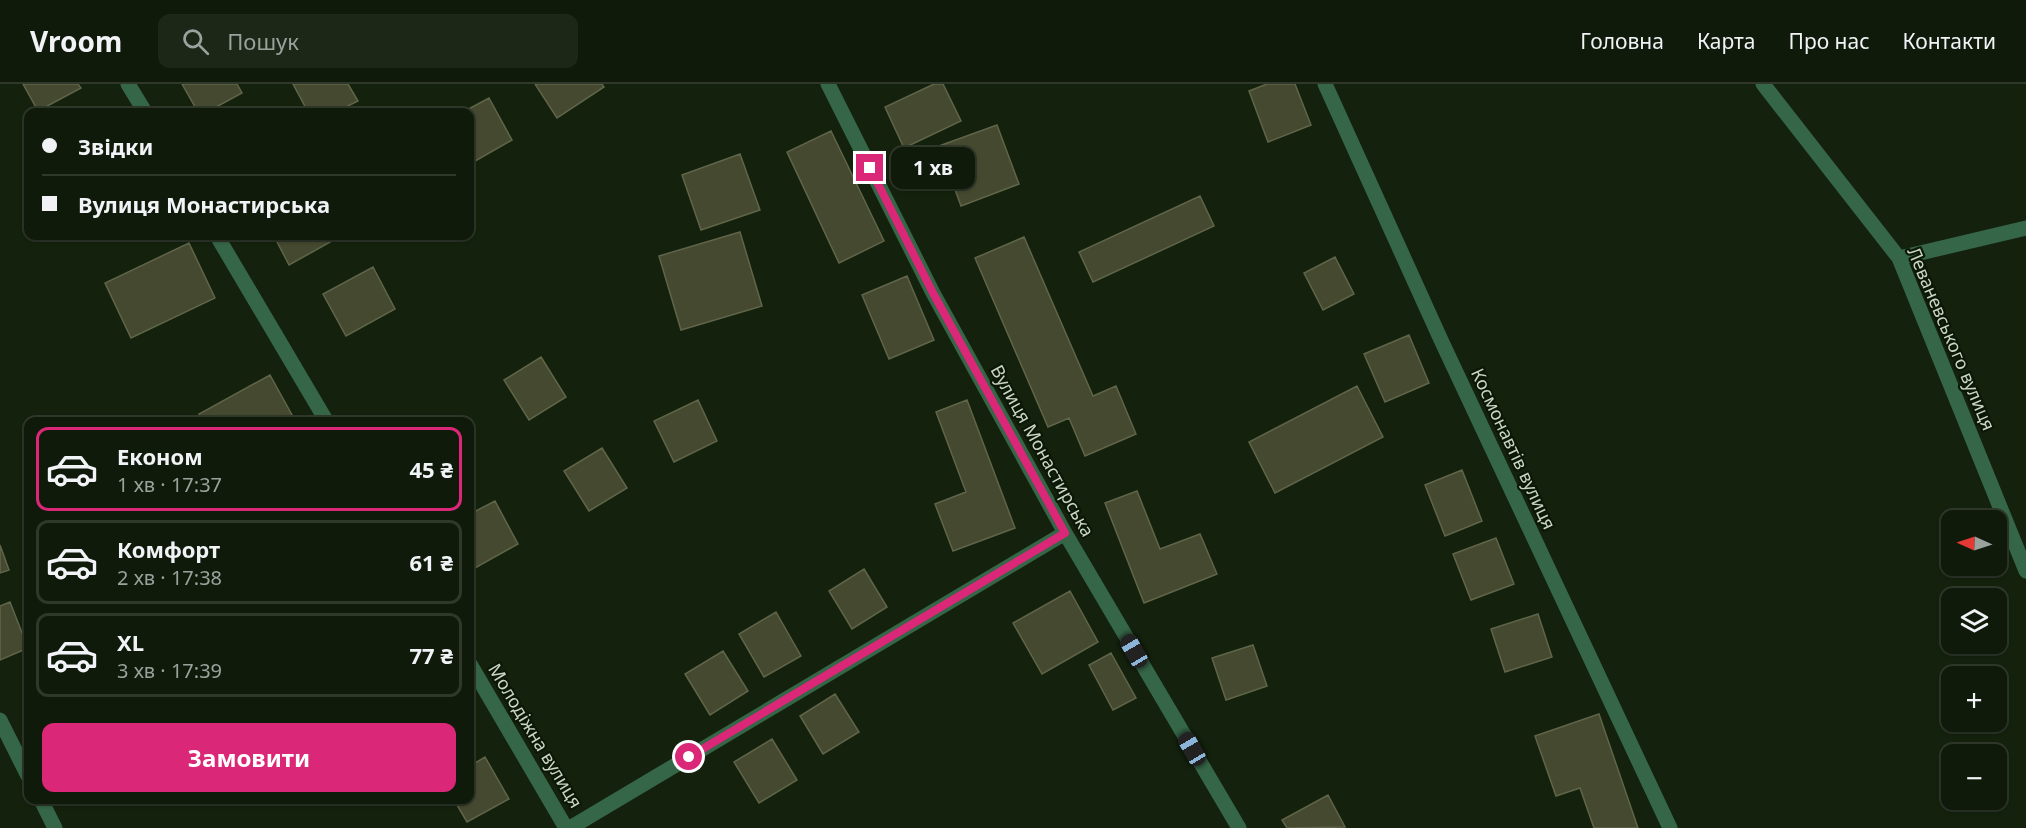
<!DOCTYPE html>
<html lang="uk">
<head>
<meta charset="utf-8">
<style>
	:root { --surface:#0f1a0a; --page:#1d2718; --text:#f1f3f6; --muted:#9ba19c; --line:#2f382b; --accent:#db2777 }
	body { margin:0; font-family:"Noto Sans",sans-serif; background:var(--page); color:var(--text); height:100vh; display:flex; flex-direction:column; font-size:22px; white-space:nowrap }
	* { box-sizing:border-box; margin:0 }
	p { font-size:20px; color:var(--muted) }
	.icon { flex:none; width:33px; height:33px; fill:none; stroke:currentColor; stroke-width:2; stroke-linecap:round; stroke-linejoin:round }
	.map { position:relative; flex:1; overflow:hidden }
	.drawer { position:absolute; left:24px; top:333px; width:450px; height:387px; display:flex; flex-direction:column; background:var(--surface); border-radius:12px; box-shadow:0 2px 4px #0004,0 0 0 2px var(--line) }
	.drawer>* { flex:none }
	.guide { position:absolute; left:24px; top:24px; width:450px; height:132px; border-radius:12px; box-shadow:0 2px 4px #0004,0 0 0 2px var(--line); display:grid; align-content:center; height:132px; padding:0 18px; background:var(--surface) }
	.needle { width:39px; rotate:273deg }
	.fabs { position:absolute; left:1941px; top:426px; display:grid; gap:12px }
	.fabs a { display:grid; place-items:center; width:66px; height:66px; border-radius:12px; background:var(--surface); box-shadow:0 2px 4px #0004,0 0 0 2px var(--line); font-size:30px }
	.end { position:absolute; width:27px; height:27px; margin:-14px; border:8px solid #db2777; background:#fff; box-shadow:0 0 0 3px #fff }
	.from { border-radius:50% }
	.bubble { position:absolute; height:42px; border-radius:12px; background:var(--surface); box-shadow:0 2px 4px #0004,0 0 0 2px var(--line); font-size:20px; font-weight:700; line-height:42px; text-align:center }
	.car { position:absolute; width:18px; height:36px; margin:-18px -9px; border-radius:8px; box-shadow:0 0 4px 2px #0007; background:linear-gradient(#222 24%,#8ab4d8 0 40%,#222 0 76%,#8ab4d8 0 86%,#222 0) }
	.guide b { display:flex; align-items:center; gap:21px; height:57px; font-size:22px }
	.guide b+b { border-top:2px solid var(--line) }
	.guide i { width:15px; height:15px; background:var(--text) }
	ul { padding:10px 0 0; list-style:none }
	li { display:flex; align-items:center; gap:18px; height:84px; margin:0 12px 9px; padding:0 6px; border:3px solid var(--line); border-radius:12px }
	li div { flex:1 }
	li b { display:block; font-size:22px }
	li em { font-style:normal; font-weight:700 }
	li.on { border-color:var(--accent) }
	li>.icon { width:54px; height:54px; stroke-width:1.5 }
	.cta { display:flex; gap:12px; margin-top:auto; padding:12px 18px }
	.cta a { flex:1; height:69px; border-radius:12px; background:var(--accent); color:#fff; font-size:24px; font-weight:700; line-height:69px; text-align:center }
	header { display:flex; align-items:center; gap:36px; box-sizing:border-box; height:84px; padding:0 30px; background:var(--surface); border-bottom:2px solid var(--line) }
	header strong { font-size:28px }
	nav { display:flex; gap:33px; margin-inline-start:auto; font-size:21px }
	.search { width:420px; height:54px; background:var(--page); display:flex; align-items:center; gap:15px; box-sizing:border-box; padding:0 21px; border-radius:12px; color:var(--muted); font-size:22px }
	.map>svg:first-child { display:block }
</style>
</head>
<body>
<header>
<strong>Vroom</strong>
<div class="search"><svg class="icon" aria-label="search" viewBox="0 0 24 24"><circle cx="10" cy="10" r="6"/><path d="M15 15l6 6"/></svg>Пошук</div>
<nav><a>Головна</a><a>Карта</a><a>Про нас</a><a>Контакти</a></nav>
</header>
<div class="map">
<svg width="2026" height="744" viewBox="0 0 2026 744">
	<rect width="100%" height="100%" fill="#14220d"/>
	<path fill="#45492f" stroke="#60654a" stroke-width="1.5" d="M 23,0 L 78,0 L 81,4 L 38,27 Z
		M 182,0 L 237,0 L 242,9 L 207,28 L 198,28 Z
		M 293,0 L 348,0 L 358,17 L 336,28 L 308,28 Z
		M 535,0 L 602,0 L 604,3 L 557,34 Z
		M 934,0 L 943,0 L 961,37 L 904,64 L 885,23 Z
		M 1267,0 L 1295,0 L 1311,41 L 1268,58 L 1249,7 Z
		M 489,14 L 512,56 L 470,80 L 470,28 L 463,28 Z
		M 997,41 L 1019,100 L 961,122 L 939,62 Z
		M 831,47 L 884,157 L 839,179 L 787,68 Z
		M 740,70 L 760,126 L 701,146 L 682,91 Z
		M 1200,112 L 1214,142 L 1093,198 L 1079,168 Z
		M 740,148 L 762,222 L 681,246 L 659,172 Z
		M 274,152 L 329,152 L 332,157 L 289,181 Z
		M 1024,153 L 1093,312 L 1116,302 L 1136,350 L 1085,372 L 1069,334 L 1048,343 L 975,174 Z
		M 189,159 L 215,214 L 131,254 L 105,199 Z
		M 1335,173 L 1354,210 L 1323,226 L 1304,189 Z
		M 373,183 L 395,225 L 346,252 L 323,210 Z
		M 907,192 L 934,256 L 889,275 L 862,211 Z
		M 1409,251 L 1429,299 L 1385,318 L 1364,270 Z
		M 541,273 L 566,313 L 529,336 L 504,296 Z
		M 270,291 L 292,331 L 279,338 L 202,338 L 199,330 Z
		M 1357,302 L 1383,353 L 1275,409 L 1249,358 Z
		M 698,316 L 717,357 L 674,378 L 654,337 Z
		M 967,316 L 1015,444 L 953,467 L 935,420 L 966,408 L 936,328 Z
		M 602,364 L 627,404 L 589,427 L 564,387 Z
		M 1462,386 L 1482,437 L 1445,452 L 1425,401 Z
		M 1137,407 L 1160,465 L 1200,450 L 1217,490 L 1144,519 L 1105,419 Z
		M 495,417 L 518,460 L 475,484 L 470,474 L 470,430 Z
		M 1496,454 L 1514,500 L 1471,516 L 1453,470 Z
		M 0,461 L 9,486 L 0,489 Z
		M 864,485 L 887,523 L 852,545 L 829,507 Z
		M 1070,507 L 1098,558 L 1042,590 L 1013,539 Z
		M 10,518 L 28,564 L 0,576 L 0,522 Z
		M 776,528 L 801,572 L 764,593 L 739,550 Z
		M 1538,530 L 1552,573 L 1505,588 L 1491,545 Z
		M 1253,561 L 1267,602 L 1226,616 L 1212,574 Z
		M 723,567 L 748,607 L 710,631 L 685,590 Z
		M 1111,569 L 1136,614 L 1113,626 L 1089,581 Z
		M 835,610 L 859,648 L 823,670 L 800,632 Z
		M 1599,630 L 1638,744 L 1594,744 L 1580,704 L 1556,712 L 1535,652 Z
		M 772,655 L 797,696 L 759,719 L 734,678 Z
		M 485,673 L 509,715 L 467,738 L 454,716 L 470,716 L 470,682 Z
		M 1328,711 L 1345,743 L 1287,744 L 1282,736 Z"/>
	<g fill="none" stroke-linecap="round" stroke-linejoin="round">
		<path stroke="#366648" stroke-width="15" d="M 128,0 L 145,28
			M 828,0 L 933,209 L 1065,449 L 1239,744
			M 1325,0 L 1441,256 L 1670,744
			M 1763,0 L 1899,174 L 2026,487
			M 217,152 L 327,338
			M 1899,174 L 2026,144
			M 470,580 L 566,744
			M 0,636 L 28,692
			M 41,716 L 55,744
			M 570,744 L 1065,449"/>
	</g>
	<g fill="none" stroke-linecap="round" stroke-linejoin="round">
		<path stroke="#db2777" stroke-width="8" d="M 689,673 L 1065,449 L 933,209 L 870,84"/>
	</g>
	<g text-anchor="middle" stroke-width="4.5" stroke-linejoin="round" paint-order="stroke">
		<g font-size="18" fill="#cbd5c7" stroke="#0b1805">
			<text transform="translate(1951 255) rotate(67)" y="6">Леваневського вулиця</text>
			<text transform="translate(1513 365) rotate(65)" y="6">Космонавтів вулиця</text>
			<text transform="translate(1042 367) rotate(61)" y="6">Вулиця Монастирська</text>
			<text transform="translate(535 652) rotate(59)" y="6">Молодіжна вулиця</text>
		</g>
	</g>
</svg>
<div class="fabs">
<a><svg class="needle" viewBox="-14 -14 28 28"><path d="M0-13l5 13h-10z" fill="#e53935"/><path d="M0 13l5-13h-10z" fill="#9ba19c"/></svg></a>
<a><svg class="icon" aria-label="layers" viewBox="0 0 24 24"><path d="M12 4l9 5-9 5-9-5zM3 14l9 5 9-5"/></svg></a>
<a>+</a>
<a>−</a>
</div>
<i class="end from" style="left:689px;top:673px"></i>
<i class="end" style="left:870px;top:84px"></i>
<div class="bubble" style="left:891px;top:63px;width:84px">1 хв</div>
<i class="car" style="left:1134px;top:567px;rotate:330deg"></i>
<i class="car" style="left:1192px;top:665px;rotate:330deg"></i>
<div class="guide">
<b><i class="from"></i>Звідки</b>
<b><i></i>Вулиця Монастирська</b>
</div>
<section class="drawer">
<ul>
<li class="on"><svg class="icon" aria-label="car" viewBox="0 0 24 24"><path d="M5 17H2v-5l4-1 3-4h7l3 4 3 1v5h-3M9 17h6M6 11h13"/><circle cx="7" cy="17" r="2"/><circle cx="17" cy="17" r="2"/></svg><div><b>Економ</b><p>1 хв · 17:37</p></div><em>45 ₴</em></li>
<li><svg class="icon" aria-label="car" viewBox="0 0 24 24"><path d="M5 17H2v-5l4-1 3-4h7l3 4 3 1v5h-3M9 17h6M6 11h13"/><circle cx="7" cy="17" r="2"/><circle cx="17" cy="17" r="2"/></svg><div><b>Комфорт</b><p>2 хв · 17:38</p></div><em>61 ₴</em></li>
<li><svg class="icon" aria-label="car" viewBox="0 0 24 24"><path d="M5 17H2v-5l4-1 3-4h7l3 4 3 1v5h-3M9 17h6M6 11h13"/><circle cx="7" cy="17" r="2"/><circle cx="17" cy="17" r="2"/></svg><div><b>XL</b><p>3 хв · 17:39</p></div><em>77 ₴</em></li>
</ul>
<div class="cta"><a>Замовити</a></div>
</section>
</div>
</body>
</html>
